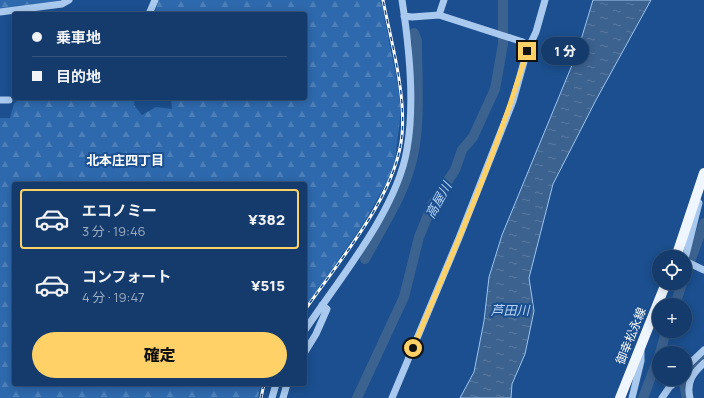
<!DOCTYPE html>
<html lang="ja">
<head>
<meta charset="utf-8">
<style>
	:root { --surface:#143b6b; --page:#214673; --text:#f1f3f6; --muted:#9dadc1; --line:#33557e; --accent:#ffd166 }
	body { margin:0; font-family:Manrope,"Noto Sans JP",sans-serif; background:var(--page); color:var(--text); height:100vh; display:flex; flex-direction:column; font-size:15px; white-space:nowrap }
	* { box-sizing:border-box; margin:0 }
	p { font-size:13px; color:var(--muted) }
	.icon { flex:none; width:22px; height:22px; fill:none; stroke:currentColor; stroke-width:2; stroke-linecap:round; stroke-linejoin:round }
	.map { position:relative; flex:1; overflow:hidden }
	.sheet { position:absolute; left:12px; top:182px; width:295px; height:204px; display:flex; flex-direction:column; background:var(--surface); border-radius:4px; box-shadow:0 2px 10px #0003,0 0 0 1px var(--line) }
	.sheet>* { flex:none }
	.top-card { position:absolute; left:12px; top:12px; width:295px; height:88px; border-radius:4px; box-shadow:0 2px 10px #0003,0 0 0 1px var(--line); display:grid; align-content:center; height:88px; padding:0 20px; background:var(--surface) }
	.buttons { position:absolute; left:652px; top:250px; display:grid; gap:8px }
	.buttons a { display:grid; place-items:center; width:40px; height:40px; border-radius:50%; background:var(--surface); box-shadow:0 2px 10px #0003,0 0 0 1px var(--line); font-size:20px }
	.end { position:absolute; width:18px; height:18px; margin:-9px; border:5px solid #ffd166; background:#111; box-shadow:0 0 0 2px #111 }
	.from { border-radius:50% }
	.bubble { position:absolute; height:28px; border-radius:14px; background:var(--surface); box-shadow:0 2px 10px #0003,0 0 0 1px var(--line); font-size:13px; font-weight:800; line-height:28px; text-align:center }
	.top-card b { display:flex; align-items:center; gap:14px; height:38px; font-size:15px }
	.top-card b+b { border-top:1px solid var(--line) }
	.top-card i { width:10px; height:10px; background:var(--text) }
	ul { padding:7px 0 0; list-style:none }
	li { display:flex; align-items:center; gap:12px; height:60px; margin:0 8px 6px; padding:0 12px; border:2px solid transparent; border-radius:4px }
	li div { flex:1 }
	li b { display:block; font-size:15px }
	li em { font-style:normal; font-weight:800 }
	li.current { border-color:var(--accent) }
	li>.icon { width:36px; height:36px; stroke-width:1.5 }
	.cta { display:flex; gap:8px; margin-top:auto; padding:8px 20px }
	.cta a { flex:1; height:46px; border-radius:24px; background:var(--accent); color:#111; font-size:16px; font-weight:800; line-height:46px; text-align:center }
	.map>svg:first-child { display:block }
</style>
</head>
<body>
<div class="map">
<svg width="704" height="398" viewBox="0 0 704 398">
	<defs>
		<pattern id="forest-firs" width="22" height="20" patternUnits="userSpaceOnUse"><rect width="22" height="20" fill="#2e69ad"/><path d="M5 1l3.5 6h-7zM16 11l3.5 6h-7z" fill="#4d80b9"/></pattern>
		<pattern id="water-ripples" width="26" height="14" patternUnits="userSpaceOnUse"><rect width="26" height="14" fill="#3c6290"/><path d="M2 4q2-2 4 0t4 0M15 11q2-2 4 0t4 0" fill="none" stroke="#597aa1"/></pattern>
	</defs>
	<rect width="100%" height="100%" fill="#1b4f8f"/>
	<path fill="url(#forest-firs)" d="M 0,0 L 64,0 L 0,10 Z
		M 159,0 L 381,0 L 398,86 L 401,111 L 395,161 L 387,182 L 364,223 L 305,308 L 305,184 L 14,184 L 14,384 L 261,384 L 258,398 L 0,398 L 0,118 L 10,118 L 14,104 L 17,101 L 15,98 L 82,98 L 96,100 L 98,98 L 135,98 L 134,105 L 142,115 L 156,107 L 172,109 L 171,98 L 305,98 L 305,14 L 154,14 Z"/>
	<path fill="url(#water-ripples)" stroke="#9cc4f0" d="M 593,0 L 651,0 L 596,100 L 553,184 L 529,278 L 534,311 L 525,354 L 512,384 L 511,398 L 460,398 L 474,372 L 484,321 L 489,277 L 502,235 L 577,53 Z"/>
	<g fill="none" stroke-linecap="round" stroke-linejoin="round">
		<path stroke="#9cc4f0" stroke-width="1.5" d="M 673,388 L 681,379"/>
		<path stroke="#3c6290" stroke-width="10" d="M 365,259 C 382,227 404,195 412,160 C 421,122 417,80 417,41 L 414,33
			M 685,276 L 704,223
			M 675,305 L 682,283
			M 660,353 L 666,331
			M 685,375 L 704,356
			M 683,379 L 687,398
			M 357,398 L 404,297 L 419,237 L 433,203 L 455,170 L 462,150 L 473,137 L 495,89 L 503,44 L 503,0
			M 643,398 L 659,356"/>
		<path stroke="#a9c9ee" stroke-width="7" d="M 0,12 L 62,4 L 69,0
			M 149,14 L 155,0
			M 439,15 L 444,0
			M 404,16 L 412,17 L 439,15 L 523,42 L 527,51
			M 0,100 L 9,100
			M 685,259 L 699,203 L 697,201
			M 685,261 L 704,270
			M 305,330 C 340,278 397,210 407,149 C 415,104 409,45 402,0
			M 305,352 L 316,334 L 327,309 L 322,305
			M 685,368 L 704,350
			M 272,398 L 276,384
			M 283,398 L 287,384
			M 392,398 L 459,238 L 513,101 L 527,51 L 536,32 L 545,0
			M 632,398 L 641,361 L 641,351
			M 662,398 L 675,379
			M 690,398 C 686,382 693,373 704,363"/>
		<path stroke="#f0f6ff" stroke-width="10" d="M 676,257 L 704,173
			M 620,398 L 666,283"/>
		<g stroke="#fff" stroke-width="3">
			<path id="rail" d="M 305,310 C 339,260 396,197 402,135 C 406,93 391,41 383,0
				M 261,398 L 264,384"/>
		</g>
		<use href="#rail" stroke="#1b4f8f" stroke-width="1.5" stroke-dasharray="4.5" stroke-linecap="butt"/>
	</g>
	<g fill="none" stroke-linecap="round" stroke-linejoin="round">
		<path stroke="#ffd166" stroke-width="5" d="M 413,348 C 454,250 497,153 527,51"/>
	</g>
	<g text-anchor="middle" stroke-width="4" stroke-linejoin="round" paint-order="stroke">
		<g font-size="12" fill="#fff" stroke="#1b4f8f">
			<text transform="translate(631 336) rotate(-68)" y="4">御幸松永線</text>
		</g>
		<g font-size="13" font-weight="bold" fill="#fff" stroke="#1b4f8f">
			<text x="125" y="165">北本庄四丁目</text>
		</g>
		<g font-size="13" font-style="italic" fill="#b5d3f5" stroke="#1b4f8f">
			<text transform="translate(438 200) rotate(-61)" y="5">高屋川</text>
			<text x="510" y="315">芦田川</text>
		</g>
	</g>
</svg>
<div class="buttons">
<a><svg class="icon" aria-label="locate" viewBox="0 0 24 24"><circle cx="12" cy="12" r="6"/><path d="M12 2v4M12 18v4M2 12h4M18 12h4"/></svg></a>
<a>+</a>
<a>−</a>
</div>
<i class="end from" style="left:413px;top:348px"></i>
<i class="end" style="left:527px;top:51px"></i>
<div class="bubble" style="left:541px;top:37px;width:48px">1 分</div>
<div class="top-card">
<b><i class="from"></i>乗車地</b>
<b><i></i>目的地</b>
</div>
<section class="sheet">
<ul>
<li class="current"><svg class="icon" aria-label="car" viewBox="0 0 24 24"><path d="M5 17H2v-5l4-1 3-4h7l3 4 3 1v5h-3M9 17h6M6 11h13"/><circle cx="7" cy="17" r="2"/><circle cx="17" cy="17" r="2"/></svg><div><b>エコノミー</b><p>3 分 · 19:46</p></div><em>¥382</em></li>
<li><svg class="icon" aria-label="car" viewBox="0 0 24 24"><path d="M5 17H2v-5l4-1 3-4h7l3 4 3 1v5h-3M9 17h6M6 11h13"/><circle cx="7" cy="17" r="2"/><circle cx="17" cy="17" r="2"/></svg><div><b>コンフォート</b><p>4 分 · 19:47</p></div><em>¥515</em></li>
</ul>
<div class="cta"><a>確定</a></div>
</section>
</div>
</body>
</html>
